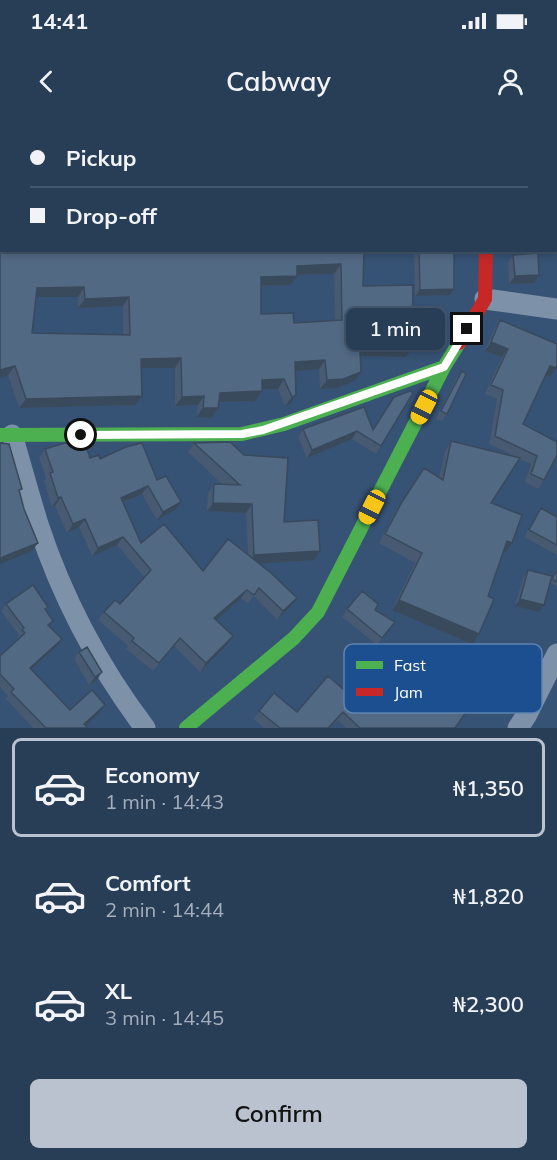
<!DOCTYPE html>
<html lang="en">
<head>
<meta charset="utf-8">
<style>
	:root { --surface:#283e57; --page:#344961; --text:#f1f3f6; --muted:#a5aeba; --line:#44576d; --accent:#b9c2ce }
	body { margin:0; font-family:Mulish,sans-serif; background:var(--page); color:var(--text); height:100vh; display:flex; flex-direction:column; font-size:22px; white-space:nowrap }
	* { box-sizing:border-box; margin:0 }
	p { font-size:20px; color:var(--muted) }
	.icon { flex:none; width:33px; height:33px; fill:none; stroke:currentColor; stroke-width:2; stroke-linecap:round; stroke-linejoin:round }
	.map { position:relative; height:608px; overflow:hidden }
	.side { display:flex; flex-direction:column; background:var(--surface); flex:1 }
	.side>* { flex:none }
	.guide { position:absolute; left:0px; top:0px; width:558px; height:132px; box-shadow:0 3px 9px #0003,0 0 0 2px var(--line); display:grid; align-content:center; height:132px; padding:0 30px; background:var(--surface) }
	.end { position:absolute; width:27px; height:27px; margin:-14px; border:8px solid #fff; background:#111; box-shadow:0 0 0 3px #111 }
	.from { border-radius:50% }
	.bubble { position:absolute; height:42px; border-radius:9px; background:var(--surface); box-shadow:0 3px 9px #0003,0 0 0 2px var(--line); font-size:20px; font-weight:600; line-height:42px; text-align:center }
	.car { position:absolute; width:18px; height:36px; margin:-18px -9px; border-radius:8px; box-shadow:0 0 4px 2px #0007; background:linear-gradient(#f5c518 24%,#345 0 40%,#f5c518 0 76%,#345 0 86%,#f5c518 0) }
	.guide b { display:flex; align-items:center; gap:21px; height:57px; font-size:22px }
	.guide b+b { border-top:2px solid var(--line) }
	.guide i { width:15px; height:15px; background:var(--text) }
	ul { padding:10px 0 0; list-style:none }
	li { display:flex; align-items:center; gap:18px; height:99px; margin:0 12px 9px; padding:0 18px; border:3px solid transparent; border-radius:9px }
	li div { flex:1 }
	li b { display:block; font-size:22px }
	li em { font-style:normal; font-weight:600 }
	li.active { border-color:var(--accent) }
	li>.icon { width:54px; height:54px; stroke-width:1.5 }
	.button { display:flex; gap:12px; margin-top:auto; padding:12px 30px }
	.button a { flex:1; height:69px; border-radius:9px; background:var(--accent); color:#111; font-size:24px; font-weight:600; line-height:69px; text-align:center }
	.status { display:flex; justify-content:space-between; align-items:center; height:42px; padding:0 30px; background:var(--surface); direction:ltr }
	.status svg { height:16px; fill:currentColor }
	header { display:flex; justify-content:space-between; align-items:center; height:78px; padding:0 30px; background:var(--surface); font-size:27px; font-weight:600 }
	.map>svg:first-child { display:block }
</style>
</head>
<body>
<div class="status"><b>14:41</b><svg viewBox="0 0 49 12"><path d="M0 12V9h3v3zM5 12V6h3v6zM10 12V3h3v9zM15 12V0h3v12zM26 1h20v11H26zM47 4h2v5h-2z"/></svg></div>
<header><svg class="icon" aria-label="back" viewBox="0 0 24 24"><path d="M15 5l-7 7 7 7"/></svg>Cabway<svg class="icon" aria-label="person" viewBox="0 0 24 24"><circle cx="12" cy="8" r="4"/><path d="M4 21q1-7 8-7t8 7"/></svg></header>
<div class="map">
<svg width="557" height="608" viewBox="0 0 557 608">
	<rect width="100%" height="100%" fill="#365274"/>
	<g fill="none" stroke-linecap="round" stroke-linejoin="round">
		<path stroke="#7d92a8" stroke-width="21" d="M 484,0 L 484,2
			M 0,89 L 2,89
			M 485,179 L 557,189
			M 12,315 C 21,345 29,375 38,404 C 62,477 99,547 145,608
			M 518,608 L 526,596 L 557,534"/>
		<path stroke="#4caf50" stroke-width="14" d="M 0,315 L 242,314 L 284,304 L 444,247
			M 186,608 L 294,518 L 318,492 L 444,247 L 459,223"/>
		<path stroke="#c62828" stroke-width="14" d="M 459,223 L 485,179 L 486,130"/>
	</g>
	<path fill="#475a72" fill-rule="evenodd" d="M 557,86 L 557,132 L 556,132 Z
		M 0,94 L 2,130 L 364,130 L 363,166 L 406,237 L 360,236 L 355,261 L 337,268 L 320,269 L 319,249 L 295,251 L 296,275 L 290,284 L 285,286 L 278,269 L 262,269 L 262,271 L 255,281 L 219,282 L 218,288 L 211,298 L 196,297 L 198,285 L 175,286 L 175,248 L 141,248 L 135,285 L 19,288 L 8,255 L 0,258 ZM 334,154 L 335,200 L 294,203 L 261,194 L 261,166 L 291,165 L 297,155 ZM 36,177 L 78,177 L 78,188 L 123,186 L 123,215 L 32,213 Z
		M 414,130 L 454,130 L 454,169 L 450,175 L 415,176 Z
		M 513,135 L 534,163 L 509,164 L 508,142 Z
		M 500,200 L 550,257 L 545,255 L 523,304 L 557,322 L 544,360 L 538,369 L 525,362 L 531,344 L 519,339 L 491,383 L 512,423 L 506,432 L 503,431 L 472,524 L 392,490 L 415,443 L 379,423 L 395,392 L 424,348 L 439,358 L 445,331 L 451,321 L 515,336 L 489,324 L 497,279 L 485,274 L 502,237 L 485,231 L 494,209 Z
		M 462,251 L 447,294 L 442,301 L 436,299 L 456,259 Z
		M 303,309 L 373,309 L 381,326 L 376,334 L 352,319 L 307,338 L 298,317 Z
		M 194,323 L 284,402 L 320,431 L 314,440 L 259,443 L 291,486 L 277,500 L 254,476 L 248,483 L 241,478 L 216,500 L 233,516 L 227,525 L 200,552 L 174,526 L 153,551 L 126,529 L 128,526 L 98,500 L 104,492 L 120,484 L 144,457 L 117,425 L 92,436 L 79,407 L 67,413 L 55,386 L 52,387 L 44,361 L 46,358 L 39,338 L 45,329 L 90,338 L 100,339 L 157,360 L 175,390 L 157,400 L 142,374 L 123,383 L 141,423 L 203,451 L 248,434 L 246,393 L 207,391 L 208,373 L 214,364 L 223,365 L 188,332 Z
		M 541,388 L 557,397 L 557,435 L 524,417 L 536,396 Z
		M 557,448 L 557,467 L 550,463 L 539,492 L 515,486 L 523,458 L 528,450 L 550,461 Z
		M 6,484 L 48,487 L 46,491 L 49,506 L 57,526 L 31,550 L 70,590 L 100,592 L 85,606 L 88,608 L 33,608 L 6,579 L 8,576 L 0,567 L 0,536 L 19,519 L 17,517 L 19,515 L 1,491 Z
		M 347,489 L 375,490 L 395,502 L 377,525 L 342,497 Z
		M 79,532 L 97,560 L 89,565 L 74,539 Z
		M 466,542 L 487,583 L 482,591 L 471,585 L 455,608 L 346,608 L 338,600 L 330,608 L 264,608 L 254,599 L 259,591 L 297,592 L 364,588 L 388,549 L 434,577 L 444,579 Z"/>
	<path fill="#394a5c" d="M 0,2 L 2,2 L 2,11 L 0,11 Z
		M 341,144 L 334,154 L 290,155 L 297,146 Z
		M 539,155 L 534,163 L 509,164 L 515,156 Z
		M 297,156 L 291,165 L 255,166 L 261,157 Z
		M 84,167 L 78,177 L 31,177 L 37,168 Z
		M 454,169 L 450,175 L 415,176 L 420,170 Z
		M 129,177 L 123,186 L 78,188 L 85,179 Z
		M 491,222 L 508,229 L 502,237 L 485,231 Z
		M 362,227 L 412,228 L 406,237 L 358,236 L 356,240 Z
		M 181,238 L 175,248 L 135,248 L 141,239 Z
		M 325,240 L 319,249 L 289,252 L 295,242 Z
		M 15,246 L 8,255 L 0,258 L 0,250 Z
		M 550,246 L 556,248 L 550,257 L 544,254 Z
		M 361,252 L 355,261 L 337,268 L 320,269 L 327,260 Z
		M 284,259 L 278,269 L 255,269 L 262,260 Z
		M 262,271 L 255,281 L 213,282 L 220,273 Z
		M 296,275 L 290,284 L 285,286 L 292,277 Z
		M 142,276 L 135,285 L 19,288 L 26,279 Z
		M 204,276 L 198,285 L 175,286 L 182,277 Z
		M 203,288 L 218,288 L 211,298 L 196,297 Z
		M 357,311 L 352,319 L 307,338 L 312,330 Z
		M 148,366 L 142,374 L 115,386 L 121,378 Z
		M 61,377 L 55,386 L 52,387 L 58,378 Z
		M 181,382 L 175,390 L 157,400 L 163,392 Z
		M 213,383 L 252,384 L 246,393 L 207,391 Z
		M 85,399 L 79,407 L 67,413 L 73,404 Z
		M 123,417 L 117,425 L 92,436 L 98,428 Z
		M 507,421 L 512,423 L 506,432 L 500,430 Z
		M 38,423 L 32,431 L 0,444 L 0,438 Z
		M 320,431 L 314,440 L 248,444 L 254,435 Z
		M 247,470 L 241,478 L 209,507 L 214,498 Z
		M 297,478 L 291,486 L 277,500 L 283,491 Z
		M 520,479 L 544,485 L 539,492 L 515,486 Z
		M 399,480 L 479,514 L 472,524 L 392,490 Z
		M 233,516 L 227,525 L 200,552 L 206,543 Z
		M 62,519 L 57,526 L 25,555 L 30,548 Z
		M 102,552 L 97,560 L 89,565 L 95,557 Z
		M 105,585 L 100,592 L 83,608 L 84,604 Z
		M 343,592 L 330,608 L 328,608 Z"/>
	<path fill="#526984" stroke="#394a5c" stroke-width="1.5" fill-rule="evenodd" d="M 0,0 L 39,0 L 39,2 L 0,2 Z
		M 94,0 L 296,0 L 296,2 L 94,2 Z
		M 368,0 L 387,0 L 387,2 L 368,2 Z
		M 517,0 L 557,0 L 557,52 L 556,2 L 517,2 Z
		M 0,94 L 2,94 L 2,130 L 364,130 L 363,166 L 413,165 L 412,228 L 362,227 L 362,231 L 360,231 L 361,252 L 343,259 L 327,260 L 325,240 L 295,242 L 296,275 L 292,277 L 284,259 L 262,260 L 262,271 L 220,273 L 218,288 L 203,288 L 204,276 L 182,277 L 181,238 L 141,239 L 142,276 L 26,279 L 15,246 L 0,250 ZM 341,144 L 342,200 L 294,203 L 293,193 L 261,194 L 261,157 L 297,156 L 297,146 ZM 84,167 L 85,179 L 129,177 L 130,215 L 32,213 L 37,168 Z
		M 419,130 L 454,130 L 454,169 L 420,170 Z
		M 538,133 L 539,155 L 515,156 L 513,135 Z
		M 500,200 L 557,224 L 557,245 L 556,248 L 550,246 L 523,304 L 557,322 L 557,335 L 544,360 L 531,354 L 537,336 L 495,316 L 503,270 L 491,265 L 508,229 L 491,222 Z
		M 462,251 L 466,254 L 447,294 L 441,291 Z
		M 410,271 L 413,273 L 381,326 L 357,311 L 312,330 L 303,309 L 364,287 L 373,310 L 394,277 Z
		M 451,321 L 520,338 L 491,383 L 522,395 L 512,423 L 507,421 L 488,476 L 494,479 L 479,514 L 399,480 L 422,433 L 385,414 L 402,382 L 424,348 L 443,360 Z
		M 230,322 L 244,335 L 288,338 L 284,402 L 318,400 L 320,431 L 254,435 L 252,384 L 213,383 L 214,364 L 240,365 L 194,323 Z
		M 0,323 L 9,324 L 22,369 L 19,370 L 24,389 L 38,423 L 0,438 Z
		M 65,323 L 85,323 L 90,338 L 99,335 L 100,339 L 126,327 L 142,323 L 157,360 L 166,356 L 181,382 L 163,392 L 148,366 L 121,378 L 141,423 L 164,404 L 203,451 L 228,419 L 271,453 L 297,478 L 283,491 L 259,468 L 254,475 L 247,470 L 214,498 L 233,516 L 206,543 L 180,518 L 159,543 L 132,521 L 134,518 L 104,492 L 115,480 L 120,484 L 151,450 L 123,417 L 98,428 L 85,399 L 73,404 L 61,377 L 58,378 L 50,353 L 53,352 L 45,329 Z
		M 541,388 L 557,397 L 557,425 L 529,410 Z
		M 528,450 L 552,456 L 544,485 L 520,479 Z
		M 557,450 L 557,462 L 552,459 Z
		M 33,465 L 48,487 L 45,489 L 53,501 L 48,505 L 62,519 L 30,548 L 70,590 L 92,570 L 105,585 L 84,604 L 88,608 L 46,608 L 11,572 L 14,569 L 0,554 L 0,536 L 25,513 L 22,510 L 24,508 L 6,484 Z
		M 362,471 L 378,484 L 375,490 L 395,502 L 382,518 L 347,489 Z
		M 87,527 L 102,552 L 95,557 L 79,532 Z
		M 466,542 L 499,562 L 487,583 L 477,576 L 455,608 L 360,608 L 343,592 L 328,608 L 280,608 L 259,591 L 274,573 L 297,592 L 328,556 L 365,588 L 388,549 L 434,577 L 436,574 L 444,580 Z"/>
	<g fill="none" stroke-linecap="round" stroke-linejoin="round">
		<path stroke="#fff" stroke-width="8" d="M 81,315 L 242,314 L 263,310 L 444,247 L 467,209"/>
	</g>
	<rect x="344" y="524" width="198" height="69" rx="9" fill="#1b4f8f" stroke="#5f84b1" stroke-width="1.5"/>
	<rect x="356" y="541" width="27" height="8" fill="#4caf50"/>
	<rect x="356" y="568" width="27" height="8" fill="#c62828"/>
	<g font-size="16" fill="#fff">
		<text x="394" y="551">Fast</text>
		<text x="394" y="578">Jam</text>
	</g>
</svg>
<i class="end from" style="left:81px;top:315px"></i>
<i class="end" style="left:467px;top:209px"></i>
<div class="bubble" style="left:346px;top:188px;width:99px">1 min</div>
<i class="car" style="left:424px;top:287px;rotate:207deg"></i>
<i class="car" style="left:372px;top:387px;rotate:207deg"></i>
<div class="guide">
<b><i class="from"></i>Pickup</b>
<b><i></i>Drop-off</b>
</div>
</div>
<section class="side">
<ul>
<li class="active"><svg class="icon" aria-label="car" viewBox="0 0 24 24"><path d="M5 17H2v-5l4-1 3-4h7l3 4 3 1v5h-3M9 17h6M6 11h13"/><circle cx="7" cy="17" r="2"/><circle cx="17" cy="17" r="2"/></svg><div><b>Economy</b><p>1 min · 14:43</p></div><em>₦1,350</em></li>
<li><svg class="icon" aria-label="car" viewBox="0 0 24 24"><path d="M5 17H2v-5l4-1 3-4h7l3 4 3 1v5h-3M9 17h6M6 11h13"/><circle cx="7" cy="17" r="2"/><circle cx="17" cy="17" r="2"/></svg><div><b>Comfort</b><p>2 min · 14:44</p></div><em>₦1,820</em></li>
<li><svg class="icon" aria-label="car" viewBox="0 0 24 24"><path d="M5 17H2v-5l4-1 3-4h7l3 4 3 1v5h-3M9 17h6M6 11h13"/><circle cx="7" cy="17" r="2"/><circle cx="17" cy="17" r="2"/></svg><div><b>XL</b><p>3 min · 14:45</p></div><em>₦2,300</em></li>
</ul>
<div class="button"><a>Confirm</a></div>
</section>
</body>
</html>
